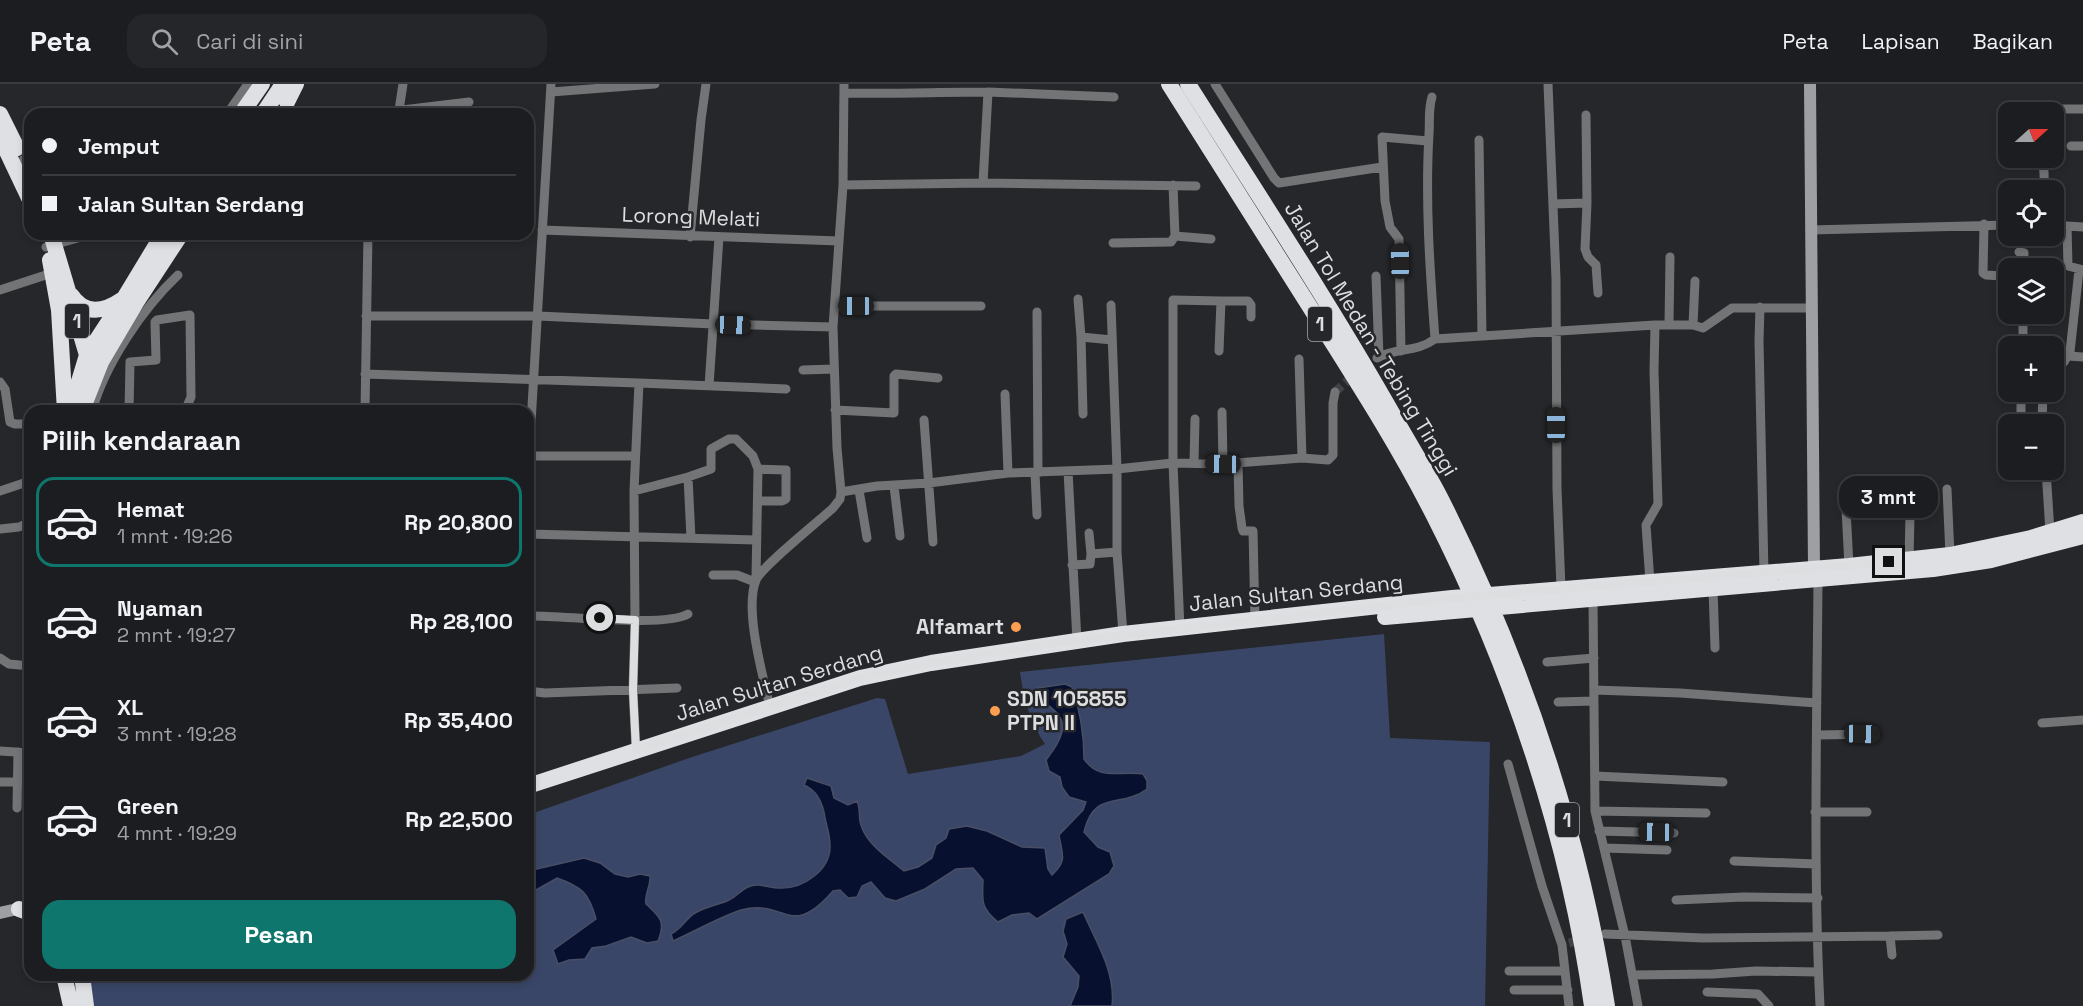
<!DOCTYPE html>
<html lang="id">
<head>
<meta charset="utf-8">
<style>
	:root { --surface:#1c1d20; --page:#252629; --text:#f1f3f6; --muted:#a0a2a5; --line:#3a3b3e; --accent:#0f766e }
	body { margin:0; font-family:"Space Grotesk",sans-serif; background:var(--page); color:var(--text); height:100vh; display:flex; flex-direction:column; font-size:22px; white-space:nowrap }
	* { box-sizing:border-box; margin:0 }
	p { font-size:20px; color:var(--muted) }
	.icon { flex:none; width:33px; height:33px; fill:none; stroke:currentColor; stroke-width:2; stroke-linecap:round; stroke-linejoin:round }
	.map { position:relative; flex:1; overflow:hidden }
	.details { position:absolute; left:24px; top:321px; width:510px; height:576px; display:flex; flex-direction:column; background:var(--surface); border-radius:18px; box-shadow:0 3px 9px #0003,0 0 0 2px var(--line) }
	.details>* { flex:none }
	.banner { position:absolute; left:24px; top:24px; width:510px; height:132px; border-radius:18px; box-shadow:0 3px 9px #0003,0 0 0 2px var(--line); display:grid; align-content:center; height:132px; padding:0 18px; background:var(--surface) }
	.needle { width:39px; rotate:69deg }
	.tools { position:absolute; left:1998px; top:18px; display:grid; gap:12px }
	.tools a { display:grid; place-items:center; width:66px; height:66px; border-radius:12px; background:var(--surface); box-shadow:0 3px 9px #0003,0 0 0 2px var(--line); font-size:30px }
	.end { position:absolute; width:27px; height:27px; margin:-14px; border:8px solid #dddee0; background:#111; box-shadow:0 0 0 3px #111 }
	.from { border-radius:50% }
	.bubble { position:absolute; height:42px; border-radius:18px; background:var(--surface); box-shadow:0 3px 9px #0003,0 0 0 2px var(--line); font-size:20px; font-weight:600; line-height:42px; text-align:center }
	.car { position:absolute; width:18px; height:36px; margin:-18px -9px; border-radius:8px; box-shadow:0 0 4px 2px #0007; background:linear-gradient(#222 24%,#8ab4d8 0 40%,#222 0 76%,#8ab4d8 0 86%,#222 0) }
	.banner b { display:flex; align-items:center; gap:21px; height:57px; font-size:22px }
	.banner b+b { border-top:2px solid var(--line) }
	.banner i { width:15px; height:15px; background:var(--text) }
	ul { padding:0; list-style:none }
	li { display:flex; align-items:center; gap:18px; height:90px; margin:0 12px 9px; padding:0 6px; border:3px solid transparent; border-radius:18px }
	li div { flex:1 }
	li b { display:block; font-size:22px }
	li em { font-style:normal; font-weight:600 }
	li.on { border-color:var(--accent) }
	li>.icon { width:54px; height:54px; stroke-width:1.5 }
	h2 { padding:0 18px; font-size:27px; line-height:72px }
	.action { display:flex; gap:12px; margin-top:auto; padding:12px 18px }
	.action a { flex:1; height:69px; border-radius:18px; background:var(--accent); color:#fff; font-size:24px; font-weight:600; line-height:69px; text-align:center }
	header { display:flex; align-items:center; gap:36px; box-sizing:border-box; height:84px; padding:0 30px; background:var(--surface); border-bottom:2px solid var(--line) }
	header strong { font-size:28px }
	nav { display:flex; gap:33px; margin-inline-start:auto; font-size:21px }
	.search { width:420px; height:54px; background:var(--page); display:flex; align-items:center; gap:15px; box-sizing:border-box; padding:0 21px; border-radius:18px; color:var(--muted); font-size:22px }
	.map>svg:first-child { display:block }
</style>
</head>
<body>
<header>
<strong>Peta</strong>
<div class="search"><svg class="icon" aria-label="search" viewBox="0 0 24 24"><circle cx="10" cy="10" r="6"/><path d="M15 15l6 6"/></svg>Cari di sini</div>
<nav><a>Peta</a><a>Lapisan</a><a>Bagikan</a></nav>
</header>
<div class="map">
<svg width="2083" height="922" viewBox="0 0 2083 922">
	<rect width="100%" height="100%" fill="#26272a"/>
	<path fill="#3a4667" d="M 1384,550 L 1390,654 L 1490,658 L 1485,922 L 89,922 L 88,891 L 528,891 L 528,731 L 689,674 L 877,614 L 885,615 L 908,690 L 1021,672 L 1045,660 C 1029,636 1024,616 1020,588 Z"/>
	<path fill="#08102f" stroke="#484e64" stroke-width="1.5" d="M 1065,600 L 1072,603 C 1080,626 1084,651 1084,675 C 1100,698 1120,686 1143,690 L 1147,697 L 1147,705 C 1120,725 1094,705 1084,748 L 1098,763 L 1110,768 L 1114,782 L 1109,790 L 1037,835 L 1029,829 L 1012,831 L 998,838 C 981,824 982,818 983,796 L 973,784 L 956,785 L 925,805 L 896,817 L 885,814 L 871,798 L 862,802 L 857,813 L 848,814 L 840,806 L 833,807 C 789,857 787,814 741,826 C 722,832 693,848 673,857 L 671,850 C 683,844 685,835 695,829 C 705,823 718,821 729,816 C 736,813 741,806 748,803 C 759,798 768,804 780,804 C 803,805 831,786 830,761 C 830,752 827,743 825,734 C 823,720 818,707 804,701 L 807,694 L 831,702 L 834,714 L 848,721 L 857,717 C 861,726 858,733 861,741 C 867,761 889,774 904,787 L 918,783 L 932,774 L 936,761 L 946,754 L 949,745 L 967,742 L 987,747 L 1022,763 L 1045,764 L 1048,785 L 1052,791 C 1068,776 1062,770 1059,751 L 1083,726 L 1086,718 L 1069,713 L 1062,703 L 1060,693 L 1049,687 L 1046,676 C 1068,648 1071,633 1038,615 L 1038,604 Z
		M 584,774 L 600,779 L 615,790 L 628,793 L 640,790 L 650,792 C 651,803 644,809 646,820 C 660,833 666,837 658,857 L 647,859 L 631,853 L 606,862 L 592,864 L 585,875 L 569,876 L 558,880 L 553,866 L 596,835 C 589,809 582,803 557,794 L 536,806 L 528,804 L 528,787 Z
		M 1083,828 C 1096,858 1116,888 1112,922 L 1070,922 L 1078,903 L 1079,892 L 1063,873 L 1067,860 L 1063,847 L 1066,835 Z"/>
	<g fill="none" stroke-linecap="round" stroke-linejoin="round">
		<path stroke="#414245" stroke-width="9" stroke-dasharray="9 4.5" stroke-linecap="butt" d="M 1335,308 L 1355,290
			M 1569,859 L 1585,855"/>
		<path stroke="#737475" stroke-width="9" d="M 1215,0 L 1274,94 L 1279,99 L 1382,83
			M 1548,0 L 1556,195 L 1557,405 L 1561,504
			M 551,8 L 655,0
			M 988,8 L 1114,13
			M 844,9 C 892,10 940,8 988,8 L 983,99
			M 1432,13 C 1428,26 1430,37 1429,50 C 1425,118 1430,187 1435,255
			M 2060,25 L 2083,25
			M 399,26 L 403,0
			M 227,30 L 248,0
			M 369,30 L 469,18
			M 1479,56 L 1482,252
			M 2071,62 L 2083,62
			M 23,76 L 30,73
			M 2019,78 C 2048,77 2044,80 2044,106
			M 843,101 L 983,99 L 1196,102
			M 1173,101 L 1175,152 L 1211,155
			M 1587,119 L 1585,165 L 1588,173 L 1596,181 L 1598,209
			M 1553,120 L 1587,119 L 1586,31
			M 1984,140 L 1983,189 L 1986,191 L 2002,192 L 2002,209 L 2005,213 L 2008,213
			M 2054,142 L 2067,142 L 2068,182 L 2083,186
			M 2067,142 L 2083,143
			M 542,146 L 839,157
			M 1810,146 L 2008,141
			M 690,153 L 701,36 L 706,0
			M 1113,159 L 1171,158 L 1175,152
			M 46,163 L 92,150
			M 2019,168 L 2024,169 L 2023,184
			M 1376,192 L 1379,272
			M 0,206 L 55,188
			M 1078,215 L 1081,253 L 1112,256
			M 1221,217 L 1248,217 L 1251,221 L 1251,233
			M 1111,221 L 1117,385 L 1117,468 L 1123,550
			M 835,222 L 981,222
			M 1760,223 L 1759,257 L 1764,489
			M 1037,228 L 1038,389
			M 366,232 L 538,232 L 713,240 L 833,243
			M 1669,240 L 1670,173
			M 1693,241 L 1695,197
			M 1081,253 L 1083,330
			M 2023,262 L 2023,230
			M 1401,267 L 1399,155 L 1390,143 L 1385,117 L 1382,53 L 1428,57
			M 2068,272 L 2083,273
			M 1377,274 C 1396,263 1416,269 1435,255 L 1655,241 L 1693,241 L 1703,244 L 1732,224 L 1811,224
			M 1299,275 L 1302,374
			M 803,286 L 834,285
			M 2054,287 L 2064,278 L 2070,268 L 2079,186
			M 365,290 L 639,299
			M 0,298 L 5,305 L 10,338 L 15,340 L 30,340
			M 709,302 L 719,153
			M 2021,308 L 2021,335 L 2027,340
			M 1005,310 L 1008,389
			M 835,326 L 894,329 L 894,292 L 896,290 L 938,294
			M 92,327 C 105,280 143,224 178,191
			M 129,327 L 130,278 L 156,276 L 155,238 L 157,236 L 190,231 L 191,313 L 185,327
			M 365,327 L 368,150
			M 1222,328 L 1223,380
			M 924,336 L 933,458
			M 2042,340 L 2043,308
			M 528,372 L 635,372
			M 1194,379 L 1195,335
			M 1238,379 L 1239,422 L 1242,444 L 1243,447 L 1253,447 L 1255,537
			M 758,385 L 786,386 L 786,415 L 782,417 L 758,417
			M 2046,386 L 2050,448
			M 1068,387 L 1077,557
			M 1035,389 L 1037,431
			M 528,390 L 551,0
			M 688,393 L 691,454
			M 894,402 L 900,452
			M 1947,405 L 1950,471
			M 859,406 L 867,454
			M 0,407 L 30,397
			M 634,407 L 688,393 L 711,385 L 711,365 L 729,355 L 736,355 L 753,372 L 758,385 L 756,494
			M 841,408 L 877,402 L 929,399 L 1008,389 L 1117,385 L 1173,379 L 1223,380 L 1302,374 L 1328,376 L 1333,371 L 1333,319 L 1335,308
			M 1846,425 L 1849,482
			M 0,445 L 19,443 L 30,438
			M 1089,449 L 1091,470
			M 528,450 L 756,456
			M 1909,476 L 1910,431
			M 1072,481 L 1090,480 L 1091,470 L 1117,468
			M 713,491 L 737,491 L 755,498
			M 1818,496 C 1817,638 1813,780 1820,922
			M 1650,498 L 1646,441 L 1658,420 L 1654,287 L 1655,241
			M 1713,505 L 1715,564
			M 1593,516 L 1595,727 L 1625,852 L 1638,922
			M 528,532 C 561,531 665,544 688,530
			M 1180,545 L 1173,379 L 1173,216 L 1221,217 L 1219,267
			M 0,574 L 9,580 L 30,582
			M 1547,578 L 1594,574
			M 1594,606 L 1680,609 L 1817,619
			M 528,607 L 545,609 L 677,604
			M 1558,618 L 1594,617
			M 770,623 C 763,592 744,526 756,496 C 762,482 818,438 833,424 L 840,415 L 841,408 L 837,364 L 833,243 L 843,101 L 844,0
			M 2042,639 L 2083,636
			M 1818,651 L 1874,650
			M 636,666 L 633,606 L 635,536 L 634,407 L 639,299 L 786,305
			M 0,667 L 30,669
			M 1508,680 L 1542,802 L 1562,861 L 1569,922
			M 1595,692 L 1723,698
			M 0,698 L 17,698
			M 17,724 L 18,668
			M 1595,727 L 1706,729
			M 1815,728 L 1867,728
			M 1599,747 L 1674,749
			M 1604,764 L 1667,766
			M 1734,777 L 1816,780
			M 1676,816 L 1744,813 L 1818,814
			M 1605,850 L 1703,854 L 1890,852 L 1892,871
			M 1890,852 L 1938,851
			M 1509,887 L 1565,887
			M 1632,891 L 1713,890 L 1756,887 L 1818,888
			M 1514,906 L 1568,906
			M 1707,908 L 1758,910 L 1769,922"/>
		<path stroke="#9e9fa2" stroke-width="12" d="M 1810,0 L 1814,484
			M 0,829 L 26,823"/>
		<path stroke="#dee0e3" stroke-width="16" d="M 1169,0 C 1218,77 1266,154 1315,231 C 1356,296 1398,361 1433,430 C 1511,583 1568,751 1592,922
			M 1188,0 C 1258,111 1331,221 1396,336 C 1411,363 1428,389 1442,417 C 1522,577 1579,744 1607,922
			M 287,18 L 296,0
			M 0,30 L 17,64
			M 241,30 L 262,0
			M 263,30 L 283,0
			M 0,53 L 30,116
			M 51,150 L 87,271 L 87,279
			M 50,176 L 59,226 L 65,327
			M 71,211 C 85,232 104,228 123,215
			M 84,321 L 101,278 L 137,217 L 181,150
			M 70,327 L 87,271 L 125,213 L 163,150
			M 1385,533 L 1933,485 L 1991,476 L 2083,452
			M 528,702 L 860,594 L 931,579 L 1123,550 L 1452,514 L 1849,482 L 1950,471 L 2031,454 L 2083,438
			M 19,825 L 30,829
			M 64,891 L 71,922
			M 82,891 L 86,922"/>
	</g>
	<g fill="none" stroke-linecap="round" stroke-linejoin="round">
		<path stroke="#dddee0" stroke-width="8" d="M 600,534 L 635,536 L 633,606 L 636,666 L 860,594 L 931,579 L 1055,559 L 1452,514 L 1889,478"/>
	</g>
	<g fill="#fb9e50" stroke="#26272a" stroke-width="2">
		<circle cx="1016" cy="543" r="6"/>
		<circle cx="995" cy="627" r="6"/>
	</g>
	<g text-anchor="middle" stroke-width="5" stroke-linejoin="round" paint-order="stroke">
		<g fill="#26272a" stroke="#a6a7a9" stroke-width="1.5">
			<rect x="65" y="220" width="24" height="34" rx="4.5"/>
			<rect x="1308" y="223" width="24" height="34" rx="4.5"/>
			<rect x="1555" y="719" width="24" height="34" rx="4.5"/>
		</g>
		<g font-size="20" font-weight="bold" fill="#dddee0">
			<text x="77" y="244">1</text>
			<text x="1320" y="247">1</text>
			<text x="1567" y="743">1</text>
		</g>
		<g font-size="21" fill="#dddee0" stroke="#26272a">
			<text transform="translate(691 133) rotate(2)" y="7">Lorong Melati</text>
			<text transform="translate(1371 255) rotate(59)" y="7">Jalan Tol Medan - Tebing Tinggi</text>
			<text transform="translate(1296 509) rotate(-6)" y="7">Jalan Sultan Serdang</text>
			<text transform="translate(779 599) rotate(-17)" y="7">Jalan Sultan Serdang</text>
		</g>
		<g font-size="21" font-weight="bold" fill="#dddee0" stroke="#26272a" text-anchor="end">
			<text x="1004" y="550">Alfamart</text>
			<text x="1007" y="622" text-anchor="start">SDN 105855<tspan x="1007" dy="24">PTPN II</tspan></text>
		</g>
	</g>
</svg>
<div class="tools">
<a><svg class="needle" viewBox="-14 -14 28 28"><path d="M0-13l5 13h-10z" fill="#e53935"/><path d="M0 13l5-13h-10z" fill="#a0a2a5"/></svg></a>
<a><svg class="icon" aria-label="locate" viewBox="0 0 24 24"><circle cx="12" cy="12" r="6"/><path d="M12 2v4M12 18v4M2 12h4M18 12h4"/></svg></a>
<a><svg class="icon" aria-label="layers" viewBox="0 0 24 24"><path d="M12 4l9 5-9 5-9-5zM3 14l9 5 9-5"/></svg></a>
<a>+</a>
<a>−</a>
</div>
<i class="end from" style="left:600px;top:534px"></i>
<i class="end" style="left:1889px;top:478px"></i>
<div class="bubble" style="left:1839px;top:392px;width:99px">3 mnt</div>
<i class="car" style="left:1400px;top:177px;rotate:359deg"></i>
<i class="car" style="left:856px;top:222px;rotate:270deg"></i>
<i class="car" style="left:733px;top:241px;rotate:92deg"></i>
<i class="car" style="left:1556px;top:341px;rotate:0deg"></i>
<i class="car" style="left:1223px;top:380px;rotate:271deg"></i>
<i class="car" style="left:1862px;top:650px;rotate:91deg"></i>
<i class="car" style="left:1656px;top:748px;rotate:271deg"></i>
<div class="banner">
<b><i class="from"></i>Jemput</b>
<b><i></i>Jalan Sultan Serdang</b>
</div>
<section class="details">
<h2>Pilih kendaraan</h2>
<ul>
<li class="on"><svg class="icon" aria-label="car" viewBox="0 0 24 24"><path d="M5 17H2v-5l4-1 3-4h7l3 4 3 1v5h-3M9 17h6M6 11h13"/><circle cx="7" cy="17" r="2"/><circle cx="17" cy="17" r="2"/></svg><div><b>Hemat</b><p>1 mnt · 19:26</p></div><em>Rp 20,800</em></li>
<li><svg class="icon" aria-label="car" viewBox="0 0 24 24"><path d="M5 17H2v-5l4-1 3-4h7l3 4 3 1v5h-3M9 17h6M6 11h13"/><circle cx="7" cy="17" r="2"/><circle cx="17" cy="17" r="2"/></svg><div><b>Nyaman</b><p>2 mnt · 19:27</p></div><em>Rp 28,100</em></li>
<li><svg class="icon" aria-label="car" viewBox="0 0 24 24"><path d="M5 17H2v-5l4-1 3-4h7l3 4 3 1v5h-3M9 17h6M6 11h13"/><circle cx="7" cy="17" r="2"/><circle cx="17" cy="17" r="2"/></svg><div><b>XL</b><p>3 mnt · 19:28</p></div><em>Rp 35,400</em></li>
<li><svg class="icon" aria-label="car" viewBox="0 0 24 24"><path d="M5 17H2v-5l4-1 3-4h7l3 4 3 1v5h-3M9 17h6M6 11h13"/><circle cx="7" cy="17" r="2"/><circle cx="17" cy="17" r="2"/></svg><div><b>Green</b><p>4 mnt · 19:29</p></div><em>Rp 22,500</em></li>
</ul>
<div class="action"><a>Pesan</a></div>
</section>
</div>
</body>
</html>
